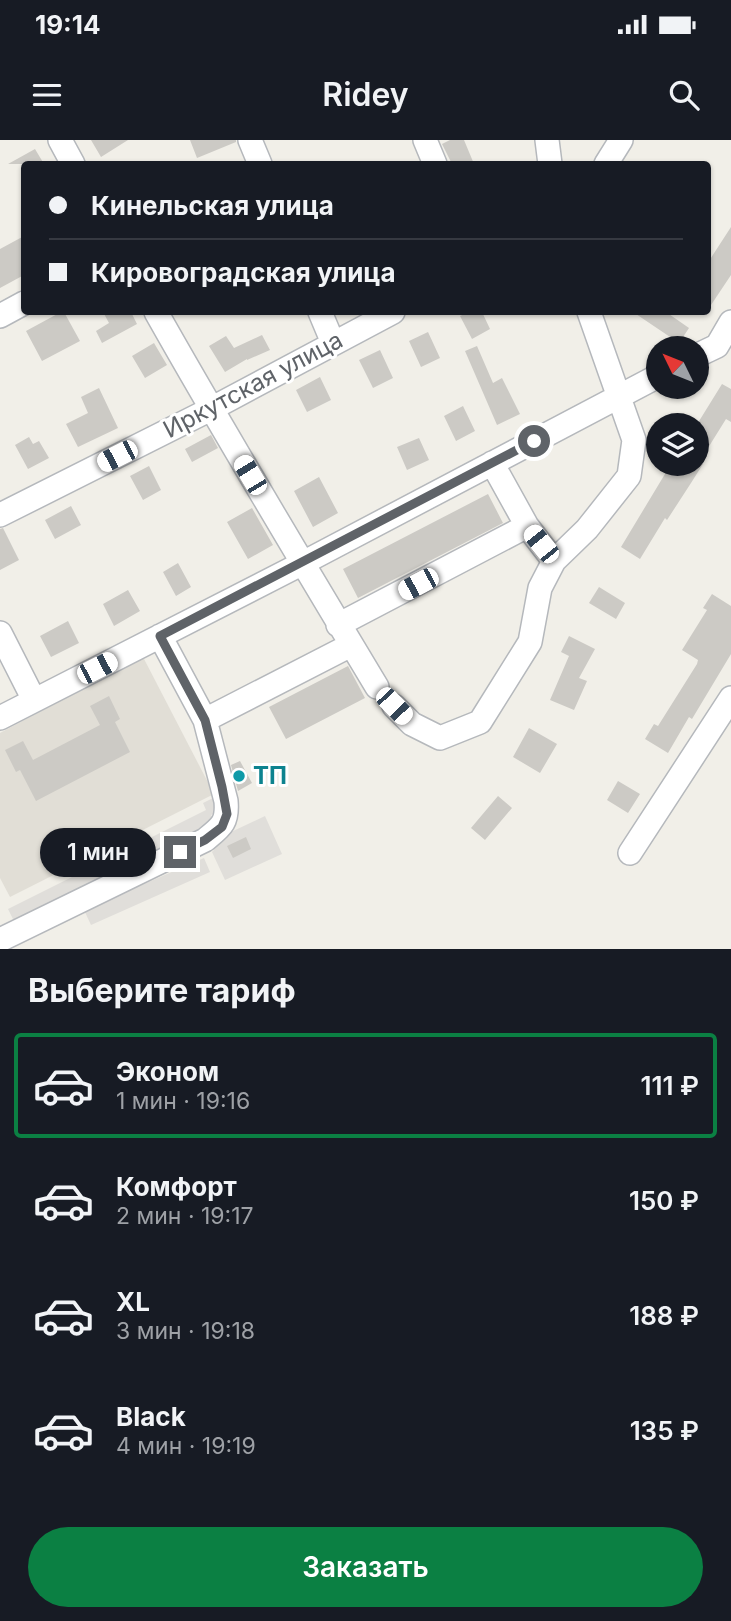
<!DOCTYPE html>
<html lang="ru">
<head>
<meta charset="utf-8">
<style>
	:root { --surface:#171b24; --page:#20242c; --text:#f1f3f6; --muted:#9ea1a6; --line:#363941; --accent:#0b8043 }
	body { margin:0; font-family:Inter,sans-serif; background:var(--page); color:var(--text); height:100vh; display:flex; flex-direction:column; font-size:26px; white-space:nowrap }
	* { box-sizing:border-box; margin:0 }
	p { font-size:23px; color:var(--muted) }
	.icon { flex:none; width:38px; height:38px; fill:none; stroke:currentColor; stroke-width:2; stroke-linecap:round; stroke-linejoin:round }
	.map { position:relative; height:809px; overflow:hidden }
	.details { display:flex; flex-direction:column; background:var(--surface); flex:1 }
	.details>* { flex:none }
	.guide { position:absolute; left:21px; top:21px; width:690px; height:154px; border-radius:7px; box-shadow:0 2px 5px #0004; display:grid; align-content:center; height:154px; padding:0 28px; background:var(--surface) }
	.needle { width:46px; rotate:313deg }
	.buttons { position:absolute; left:646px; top:196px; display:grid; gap:14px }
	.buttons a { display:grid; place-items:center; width:63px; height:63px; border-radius:50%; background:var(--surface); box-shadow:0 2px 5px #0004; font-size:35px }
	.end { position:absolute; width:32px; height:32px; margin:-16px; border:9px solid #5f6368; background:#fff; box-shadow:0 0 0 4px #fff }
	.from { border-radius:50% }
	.bubble { position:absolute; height:49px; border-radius:24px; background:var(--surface); box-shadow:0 2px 5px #0004; font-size:23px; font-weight:600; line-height:49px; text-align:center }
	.car { position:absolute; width:21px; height:42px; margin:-21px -10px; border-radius:9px; box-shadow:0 0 5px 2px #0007; background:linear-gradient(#fff 24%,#345 0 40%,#fff 0 76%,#345 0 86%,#fff 0) }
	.guide b { display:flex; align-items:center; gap:24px; height:66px; font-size:26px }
	.guide b+b { border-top:2px solid var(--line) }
	.guide i { width:18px; height:18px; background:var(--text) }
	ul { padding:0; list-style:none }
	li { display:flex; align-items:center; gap:21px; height:105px; margin:0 14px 10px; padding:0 14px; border:4px solid transparent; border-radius:7px }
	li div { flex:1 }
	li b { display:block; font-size:26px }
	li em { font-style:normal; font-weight:600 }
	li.active { border-color:var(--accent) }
	li>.icon { width:63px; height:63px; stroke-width:1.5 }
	h2 { padding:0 28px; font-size:32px; line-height:84px }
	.cta { display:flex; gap:14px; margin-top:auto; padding:14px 28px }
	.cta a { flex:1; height:80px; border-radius:42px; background:var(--accent); color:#fff; font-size:28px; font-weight:600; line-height:80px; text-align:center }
	.status { display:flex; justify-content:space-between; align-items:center; height:49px; padding:0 35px; background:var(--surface); direction:ltr }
	.status svg { height:19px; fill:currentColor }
	header { display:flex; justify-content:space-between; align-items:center; height:91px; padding:0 28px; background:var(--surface); font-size:32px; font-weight:600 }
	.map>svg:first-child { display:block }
</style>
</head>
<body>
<div class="status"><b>19:14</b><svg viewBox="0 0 49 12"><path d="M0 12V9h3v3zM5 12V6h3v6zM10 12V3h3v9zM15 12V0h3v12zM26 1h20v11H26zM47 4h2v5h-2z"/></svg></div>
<header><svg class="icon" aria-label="menu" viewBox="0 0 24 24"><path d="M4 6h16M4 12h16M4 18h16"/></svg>Ridey<svg class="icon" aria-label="search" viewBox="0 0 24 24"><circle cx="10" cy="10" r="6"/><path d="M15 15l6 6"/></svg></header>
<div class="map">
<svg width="731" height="809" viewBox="0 0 731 809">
	<rect width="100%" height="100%" fill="#f1efe8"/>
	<path fill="#e0deda" d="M 217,656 L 223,669 L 211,675 L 214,681 L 14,781 L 8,769 L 206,670 L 203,663 Z
		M 265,676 L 282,714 L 225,740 L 212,712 L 231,692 Z
		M 204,718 L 210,732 L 91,785 L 84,770 Z"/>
	<path fill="#e1ded6" d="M 143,517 L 214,654 L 10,757 L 0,738 L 0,593 Z"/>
	<path fill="#cccac5" d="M 91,0 L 128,0 L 101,17 Z
		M 190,0 L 236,0 L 236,2 L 197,18 Z
		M 450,0 L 464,0 L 474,24 L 452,24 L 442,4 Z
		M 35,9 L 44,24 L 8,24 Z
		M 731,87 L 731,135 L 707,171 L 707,124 Z
		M 24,96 L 24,135 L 0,148 L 0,109 Z
		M 61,172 L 64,172 L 80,201 L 42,221 L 26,191 Z
		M 103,172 L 131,172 L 137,184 L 102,203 L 96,191 L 109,183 Z
		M 469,172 L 482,172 L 490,189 L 472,199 L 460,176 Z
		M 633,172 L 666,172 L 689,188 L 679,203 Z
		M 428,192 L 440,218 L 421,227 L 409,201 Z
		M 262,195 L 270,210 L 247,220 L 247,219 L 225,232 L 209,206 L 226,196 L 234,208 Z
		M 154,203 L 167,225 L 145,238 L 132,216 Z
		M 477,206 L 493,243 L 502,238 L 520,274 L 497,285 L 465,211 Z
		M 380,210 L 393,238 L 373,248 L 359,220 Z
		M 320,237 L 331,260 L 307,272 L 296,250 Z
		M 722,244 L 731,249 L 731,282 L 726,279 L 698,324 L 703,324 L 691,343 L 667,380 L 665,378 L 640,419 L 621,407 L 671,324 L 696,324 L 696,286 Z
		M 99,248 L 118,288 L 78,307 L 66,284 L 88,273 L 81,257 Z
		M 463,266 L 475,291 L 456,301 L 444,276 Z
		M 211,295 L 218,308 L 192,322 L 185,309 Z
		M 29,297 L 33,304 L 39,301 L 49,318 L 28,329 L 15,305 Z
		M 419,298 L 429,320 L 407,330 L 397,307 Z
		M 149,326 L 161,350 L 143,360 L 130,336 Z
		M 319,337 L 338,373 L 313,387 L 294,351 Z
		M 488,354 L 503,383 L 358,458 L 343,429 Z
		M 71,366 L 81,385 L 55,399 L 45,380 Z
		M 252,368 L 273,405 L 248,419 L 227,382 Z
		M 3,388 L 19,420 L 0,430 L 0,389 Z
		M 178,423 L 191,447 L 176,456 L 163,432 Z
		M 599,447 L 625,463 L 616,479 L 589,463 Z
		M 128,450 L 140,471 L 114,486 L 103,464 Z
		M 712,454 L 731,466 L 731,514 L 692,579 L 689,577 L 668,613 L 645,599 L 654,584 L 658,586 L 697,524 L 698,520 L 682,510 L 707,470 L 703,468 Z
		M 68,481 L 79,503 L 51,517 L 40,496 Z
		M 569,496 L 595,509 L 579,538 L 587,541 L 574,570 L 550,560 L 569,516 L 561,512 Z
		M 348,526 L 365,558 L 286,599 L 269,567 Z
		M 109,556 L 120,579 L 115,582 L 130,612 L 36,661 L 20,630 L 16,632 L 5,610 L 23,601 L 33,620 L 100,585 L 90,566 Z
		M 529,588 L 557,604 L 540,633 L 513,617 Z
		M 240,621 L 252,643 L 238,651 L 231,625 Z
		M 618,641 L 640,654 L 628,673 L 607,660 Z
		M 498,656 L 512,668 L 485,700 L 471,688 Z
		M 246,697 L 251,709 L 233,718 L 227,706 Z"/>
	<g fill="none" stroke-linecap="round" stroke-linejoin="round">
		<g stroke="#b5b8bc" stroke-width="26">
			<path id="minor" d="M 60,0 L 73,24
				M 250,0 L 260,24
				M 425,0 L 435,24
				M 547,0 L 550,24
				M 606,24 L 621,0
				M 156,172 C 227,298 302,422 377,547
				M 320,172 L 333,203
				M 0,176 L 24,163
				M 717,206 L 731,182
				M 696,216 L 717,206
				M 0,375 L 211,269 L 393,172
				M 554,421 L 587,389 L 629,336 L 634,300 L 589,172
				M 338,485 L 527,386
				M 0,493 L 34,560
				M 394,566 L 412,584 L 440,598 L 480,582 L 530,502 L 540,448 L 554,421 L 527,386 L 492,323
				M 0,578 L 303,423 L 658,236
				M 205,580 L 351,505
				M 630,713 L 731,558
				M 0,800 L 205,700 C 221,687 228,683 226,661 L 205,580 L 160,496"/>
		</g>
		<use href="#minor" stroke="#fff" stroke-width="23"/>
	</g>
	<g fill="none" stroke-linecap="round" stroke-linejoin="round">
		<path stroke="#5f6368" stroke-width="9" d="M 180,712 L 205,700 L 222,687 L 227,674 L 222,647 L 205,580 L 160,496 L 534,301"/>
	</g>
	<circle fill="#0f9aa8" stroke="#fff" stroke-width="2.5" cx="239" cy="636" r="7"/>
	<g text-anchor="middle" stroke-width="6" stroke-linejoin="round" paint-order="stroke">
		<g font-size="24" fill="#5f6368" stroke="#fff">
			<text transform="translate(253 245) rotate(-28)" y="8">Иркутская улица</text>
		</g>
		<g font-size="24" font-weight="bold" fill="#0d838f" stroke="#fff" text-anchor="start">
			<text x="253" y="644">ТП</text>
		</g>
	</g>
</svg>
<div class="buttons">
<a><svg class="needle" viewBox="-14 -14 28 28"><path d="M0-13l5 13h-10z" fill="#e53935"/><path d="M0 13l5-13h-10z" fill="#9ea1a6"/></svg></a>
<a><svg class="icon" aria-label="layers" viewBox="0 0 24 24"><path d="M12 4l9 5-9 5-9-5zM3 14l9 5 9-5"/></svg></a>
</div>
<i class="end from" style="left:534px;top:301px"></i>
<i class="end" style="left:180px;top:712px"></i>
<div class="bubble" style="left:40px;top:688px;width:116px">1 мин</div>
<i class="car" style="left:117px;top:316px;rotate:243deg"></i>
<i class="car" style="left:250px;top:335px;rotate:329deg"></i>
<i class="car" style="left:541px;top:404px;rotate:321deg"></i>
<i class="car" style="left:418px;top:444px;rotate:242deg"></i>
<i class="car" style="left:97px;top:528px;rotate:63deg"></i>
<i class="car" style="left:394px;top:566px;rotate:136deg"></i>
<div class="guide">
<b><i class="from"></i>Кинельская улица</b>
<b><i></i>Кировоградская улица</b>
</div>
</div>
<section class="details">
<h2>Выберите тариф</h2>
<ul>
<li class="active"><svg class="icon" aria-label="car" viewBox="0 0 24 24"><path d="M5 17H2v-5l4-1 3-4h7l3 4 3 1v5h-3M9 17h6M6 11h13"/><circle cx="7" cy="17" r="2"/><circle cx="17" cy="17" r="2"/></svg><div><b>Эконом</b><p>1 мин · 19:16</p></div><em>111 ₽</em></li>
<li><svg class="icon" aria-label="car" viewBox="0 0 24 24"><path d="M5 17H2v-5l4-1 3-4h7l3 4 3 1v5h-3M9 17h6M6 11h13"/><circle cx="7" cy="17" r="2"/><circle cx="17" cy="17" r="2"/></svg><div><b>Комфорт</b><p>2 мин · 19:17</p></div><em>150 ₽</em></li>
<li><svg class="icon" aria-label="car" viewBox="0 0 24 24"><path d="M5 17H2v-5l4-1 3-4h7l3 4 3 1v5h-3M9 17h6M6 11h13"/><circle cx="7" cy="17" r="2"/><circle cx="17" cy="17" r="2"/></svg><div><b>XL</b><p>3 мин · 19:18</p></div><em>188 ₽</em></li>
<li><svg class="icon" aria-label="car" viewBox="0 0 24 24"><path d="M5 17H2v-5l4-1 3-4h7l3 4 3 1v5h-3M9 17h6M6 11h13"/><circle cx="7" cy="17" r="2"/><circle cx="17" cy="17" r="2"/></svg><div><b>Black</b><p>4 мин · 19:19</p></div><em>135 ₽</em></li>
</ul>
<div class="cta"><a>Заказать</a></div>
</section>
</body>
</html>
